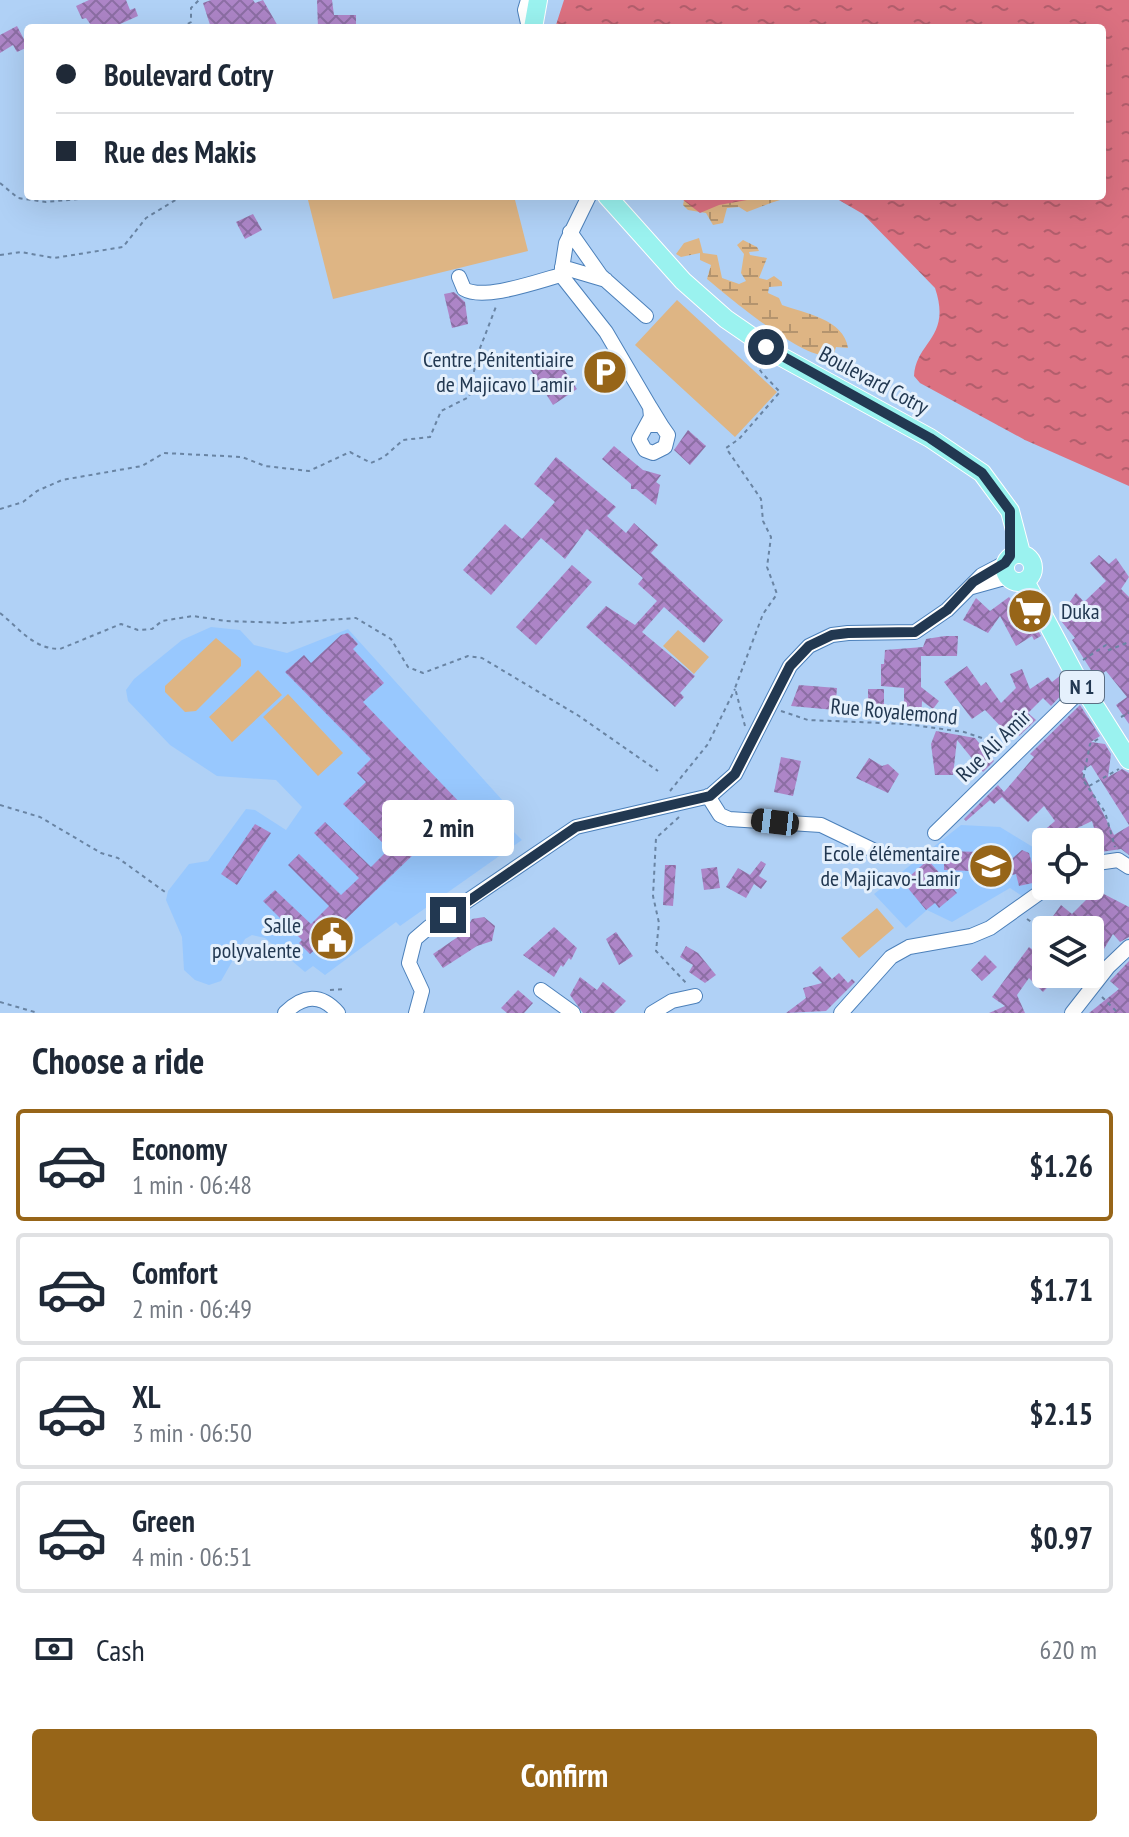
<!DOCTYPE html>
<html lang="en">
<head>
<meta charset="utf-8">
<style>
	:root { --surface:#fff; --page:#f6f6f7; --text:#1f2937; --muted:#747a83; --line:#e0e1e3; --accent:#976518 }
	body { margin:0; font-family:"PT Sans Narrow",sans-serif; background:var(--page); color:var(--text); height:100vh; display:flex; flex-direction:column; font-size:30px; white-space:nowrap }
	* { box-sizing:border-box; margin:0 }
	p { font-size:26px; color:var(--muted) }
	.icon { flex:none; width:44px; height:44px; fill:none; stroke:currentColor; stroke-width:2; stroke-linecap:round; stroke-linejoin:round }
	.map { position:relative; height:1013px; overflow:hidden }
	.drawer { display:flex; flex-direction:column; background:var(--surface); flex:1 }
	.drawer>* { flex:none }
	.banner { position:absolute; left:24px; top:24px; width:1082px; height:176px; border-radius:8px; box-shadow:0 8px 32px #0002; display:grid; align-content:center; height:176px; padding:0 32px; background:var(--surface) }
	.controls { position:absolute; left:1032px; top:828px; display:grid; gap:16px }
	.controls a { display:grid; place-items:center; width:72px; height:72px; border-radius:8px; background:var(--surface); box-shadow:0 8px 32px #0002; font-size:40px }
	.end { position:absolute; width:36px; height:36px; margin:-18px; border:10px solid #223851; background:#fff; box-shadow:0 0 0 4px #fff }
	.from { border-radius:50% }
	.bubble { position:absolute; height:56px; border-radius:8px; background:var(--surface); box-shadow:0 8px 32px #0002; font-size:26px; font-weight:600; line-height:56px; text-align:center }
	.car { position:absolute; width:24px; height:48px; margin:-24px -12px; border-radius:10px; box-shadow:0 0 6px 2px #0007; background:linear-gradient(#222 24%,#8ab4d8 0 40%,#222 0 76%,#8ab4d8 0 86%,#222 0) }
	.banner b { display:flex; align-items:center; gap:28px; height:76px; font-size:30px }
	.banner b+b { border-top:2px solid var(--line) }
	.banner i { width:20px; height:20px; background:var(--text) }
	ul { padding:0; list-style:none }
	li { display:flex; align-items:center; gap:24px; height:112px; margin:0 16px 12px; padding:0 16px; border:4px solid var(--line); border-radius:8px }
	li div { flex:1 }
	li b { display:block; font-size:30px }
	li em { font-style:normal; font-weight:600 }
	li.selected { border-color:var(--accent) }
	li>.icon { width:72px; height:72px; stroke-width:1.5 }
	h2 { padding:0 32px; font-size:36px; line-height:96px }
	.pay { display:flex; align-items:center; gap:20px; height:88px; padding:0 32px; font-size:30px }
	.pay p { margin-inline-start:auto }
	.primary-button { display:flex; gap:16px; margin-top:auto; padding:16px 32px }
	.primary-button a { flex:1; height:92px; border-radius:8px; background:var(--accent); color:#fff; font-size:32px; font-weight:600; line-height:92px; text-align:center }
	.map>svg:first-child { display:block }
</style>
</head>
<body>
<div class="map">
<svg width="1129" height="1013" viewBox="0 0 1129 1013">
	<defs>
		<pattern id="wetland-marsh" width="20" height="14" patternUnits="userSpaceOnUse" patternTransform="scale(2)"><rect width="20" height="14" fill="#deb584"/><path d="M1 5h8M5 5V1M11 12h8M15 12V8" fill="none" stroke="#b4946e"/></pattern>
		<pattern id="water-ripples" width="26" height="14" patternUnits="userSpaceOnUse" patternTransform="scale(2)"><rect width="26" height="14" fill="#dc7181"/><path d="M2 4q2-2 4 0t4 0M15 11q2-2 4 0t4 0" fill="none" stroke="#b25e6c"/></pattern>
		<pattern id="building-cross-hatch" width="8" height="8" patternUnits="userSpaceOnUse" patternTransform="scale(2)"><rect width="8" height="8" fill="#ad85c7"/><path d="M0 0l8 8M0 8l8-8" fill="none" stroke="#8c6ea4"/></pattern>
	</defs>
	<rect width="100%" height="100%" fill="#b0d1f6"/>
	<path fill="#98c8fe" d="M 211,627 L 240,630 L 254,645 L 287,653 L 348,629 L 512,811 L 503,821 L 522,840 L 400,926 L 396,922 L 325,975 L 313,966 L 305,972 L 265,938 L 252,935 L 245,939 L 221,981 L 209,985 L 195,980 L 184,970 L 182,937 L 166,900 L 168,891 L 189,864 L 208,861 L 246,809 L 255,810 L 286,830 L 302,807 L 276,780 L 217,776 L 170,745 L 128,701 L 126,690 L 134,679 L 182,640 Z
		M 961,825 L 1000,827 L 1046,855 L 1046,877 L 1022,896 L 1010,888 L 952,922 L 927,910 L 906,928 L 874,894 Z"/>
	<path fill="url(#wetland-marsh)" d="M 685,196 L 800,196 C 782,198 765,205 747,212 L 739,207 L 727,208 L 723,223 L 713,225 L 706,213 L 688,210 L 683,205 Z
		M 699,238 L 703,253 L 717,255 L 722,278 L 739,284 L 746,281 L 741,273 L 744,254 L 737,245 L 743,240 L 757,247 L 759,251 L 749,252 L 750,255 L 767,258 L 759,278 L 767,280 L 774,276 L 782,282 L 782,286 L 769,287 L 768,293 L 779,298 L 782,305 C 804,313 844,319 848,348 L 836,347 L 833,356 C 805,362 730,298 707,279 L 711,265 L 700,260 L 700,253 L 681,257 L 676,254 L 684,243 Z"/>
	<path fill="#deb584" d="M 307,196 L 514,196 L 528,251 L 333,299 Z
		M 677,300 L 777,392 L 735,437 L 635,345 Z
		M 678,630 L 709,657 L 694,674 L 663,646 Z
		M 216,638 L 241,659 L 241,666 L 196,711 L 185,712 L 165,692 L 165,686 Z
		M 258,670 L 282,695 L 232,742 L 209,717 Z
		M 288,694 L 343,753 L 318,776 L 263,717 Z
		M 877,908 L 894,928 L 859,958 L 841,938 Z"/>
	<path fill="url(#water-ripples)" d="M 564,0 L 1129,0 L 1129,486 L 1025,440 L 920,383 L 914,376 C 916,341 952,338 935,288 L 863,214 L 832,196 L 1102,196 L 1102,28 L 555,28 Z
		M 678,196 L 770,196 L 719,205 L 700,213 Z"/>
	<path fill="url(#building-cross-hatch)" fill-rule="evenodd" d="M 89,0 L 126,0 L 130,10 L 135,8 L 138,16 L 111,28 L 93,28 L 86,18 L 82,19 L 76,6 Z
		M 211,0 L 253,0 L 255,3 L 263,0 L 279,28 L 211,28 L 203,3 Z
		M 317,0 L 332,0 L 334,15 L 356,15 L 356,28 L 318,28 Z
		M 17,26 L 28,47 L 17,52 L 13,45 L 0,53 L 0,35 Z
		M 253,214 L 262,230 L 245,239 L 236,222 Z
		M 454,292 L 465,302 L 468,324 L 452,328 L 444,294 Z
		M 554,354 L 577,389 L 553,405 L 530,369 Z
		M 688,430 L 706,446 L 690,465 L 674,450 Z
		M 614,446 L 643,470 L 661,475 L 656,482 L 660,485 L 656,505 L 636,489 L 631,489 L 631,484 L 602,459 Z
		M 556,457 L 616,507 L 607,516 L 626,533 L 634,523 L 658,545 L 651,553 L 723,620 L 704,643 L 664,607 L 642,632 L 695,676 L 680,693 L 684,697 L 675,707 L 586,627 L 606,606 L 635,625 L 657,601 L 638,584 L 643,578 L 587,529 L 565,559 L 541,538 L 491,595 L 463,570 L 505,524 L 522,539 L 555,502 L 534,484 Z
		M 1099,555 L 1109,564 L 1116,558 L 1129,577 L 1121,589 L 1129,597 L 1129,724 L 1116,705 L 1127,697 L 1106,671 L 1096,678 L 1072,640 L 1075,638 L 1061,621 L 1061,614 L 1076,593 L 1084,602 L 1106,581 L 1090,563 Z
		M 572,565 L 592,582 L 536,645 L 516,627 Z
		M 1009,597 L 1017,607 L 1027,610 L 1041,636 L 1034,640 L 1032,636 L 1016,646 L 1000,616 L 988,633 L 963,620 L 976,598 L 990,611 Z
		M 348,633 L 358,644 L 353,649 L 384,683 L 363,702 L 467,810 L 444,833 L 440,829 L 344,921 L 351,929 L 325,955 L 317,948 L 310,954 L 299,943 L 302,940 L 263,901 L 275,890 L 311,924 L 329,906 L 288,865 L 299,854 L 341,895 L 359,878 L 314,833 L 325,822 L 371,867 L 389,849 L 343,804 L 366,782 L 357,773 L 371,759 L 285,672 L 304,655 L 311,663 L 341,635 ZM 402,801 L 421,820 L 401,838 L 382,820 Z
		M 945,636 L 958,636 L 957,656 L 921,656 L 921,687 L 939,701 L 933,709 L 922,701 L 921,723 L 913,723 L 913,720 L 904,719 L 904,688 L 881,686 L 881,664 L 884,664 L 885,650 L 923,647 L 926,639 Z
		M 967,666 L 981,686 L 986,682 L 1001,703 L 1016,688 L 1010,674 L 1022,669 L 1030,689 L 1048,677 L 1052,682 L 1061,675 L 1068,688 L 1051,706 L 1043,698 L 1028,713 L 1036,720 L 1019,736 L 1011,728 L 1006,732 L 985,710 L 972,719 L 944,682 Z
		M 799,685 L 837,688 L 835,710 L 791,706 Z
		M 868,689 L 884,689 L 884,718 L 868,718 Z
		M 1080,705 L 1100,736 L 1091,742 L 1105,744 L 1111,754 L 1108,777 L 1122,769 L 1129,773 L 1129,825 L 1091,765 L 1082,771 L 1114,835 L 1129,826 L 1129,855 L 1121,849 L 1101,852 L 1092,821 L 1067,833 L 1075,842 L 1049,842 L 1041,833 L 1055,821 L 1044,806 L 1028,822 L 1002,797 L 994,804 L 990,800 L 966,821 L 964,819 L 998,785 L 1004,792 L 1034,757 L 1030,754 Z
		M 936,731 L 975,738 L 994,761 L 983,772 L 957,740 L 953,775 L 935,775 L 931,744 Z
		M 781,757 L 801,761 L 793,796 L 774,792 Z
		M 869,758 L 882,766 L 888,764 L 899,774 L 888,793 L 856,778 Z
		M 255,824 L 271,833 L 237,885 L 221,874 Z
		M 1003,847 L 988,862 L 996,872 L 944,870 L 944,851 L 982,852 Z
		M 1022,850 L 1029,853 L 1037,882 L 1019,886 L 1016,874 L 1001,878 L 999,870 Z
		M 928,860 L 957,893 L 939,908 L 935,903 L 926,910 L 907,887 L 916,880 L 911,875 Z
		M 761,861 L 766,864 L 759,876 L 767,881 L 761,889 L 754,884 L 746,898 L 726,887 L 738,868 L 750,875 Z
		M 665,865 L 676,865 L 673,906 L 663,905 Z
		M 717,867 L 720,888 L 704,890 L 701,869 Z
		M 1096,890 L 1129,907 L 1129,937 L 1120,942 L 1113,934 L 1101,954 L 1096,951 L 1090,961 L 1090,930 L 1070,930 L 1063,925 L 1059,930 L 1051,930 L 1046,926 L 1061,905 L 1072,914 Z
		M 484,917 L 495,926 L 492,941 L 477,946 L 443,968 L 433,954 L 465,932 L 472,919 Z
		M 554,927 L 577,948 L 571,960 L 569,958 L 563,967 L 561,965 L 554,977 L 523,955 Z
		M 616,932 L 633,956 L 619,965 L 606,939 Z
		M 686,946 L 698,953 L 716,975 L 705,983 L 689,972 L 693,965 L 680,957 Z
		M 1029,947 L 1046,959 L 1046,974 L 1060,974 L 1043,992 L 1029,978 L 1017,995 L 1025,1013 L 989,1013 L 1005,1006 L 992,997 Z
		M 985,955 L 997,967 L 982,981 L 971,970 Z
		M 1129,961 L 1129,1013 L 1089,1013 L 1119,989 L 1110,981 Z
		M 820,966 L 832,979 L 839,973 L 848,983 L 852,979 L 855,982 L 826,1011 L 786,1013 L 806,998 L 803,988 L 822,983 L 812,973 Z
		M 580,977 L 597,990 L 603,982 L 626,1001 L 614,1013 L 583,1013 L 570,995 Z
		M 518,990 L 533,1003 L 524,1013 L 507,1013 L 501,1008 Z"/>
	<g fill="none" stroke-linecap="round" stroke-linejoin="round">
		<g stroke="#4c80ba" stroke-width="16">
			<path id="minor" d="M 528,0 L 525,10 L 529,28
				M 570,232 L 601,276 L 646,316
				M 562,267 L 606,280
				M 561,275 L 606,332 L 650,407
				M 561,275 L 566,243 L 589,196
				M 459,277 L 464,289 C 484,301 538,281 561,275
				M 648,425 L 661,425 L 668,435 L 665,447 L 653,453 L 645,450 L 639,439 L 651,417 L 650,407 L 661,425
				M 972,587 L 1008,577
				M 708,796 L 720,815 L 729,819 L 821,825 L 877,852
				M 935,833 L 1083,688
				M 1090,864 L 1118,860 L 1129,867
				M 541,990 L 573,1013
				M 285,1013 C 303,995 321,993 338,1013
				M 416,1013 L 422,991 L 409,963 L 415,939 L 429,927 L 576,827 L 710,796 L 735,774 L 790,666 L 809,646 L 832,635 L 848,633 L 915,632 L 947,610 L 982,575 L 1005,563
				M 652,1013 L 672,1001 L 695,996
				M 841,1013 L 891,957 L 909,947 L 971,936 L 990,928 L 1049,886
				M 1072,1013 L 1108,967 L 1129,947"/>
		</g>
		<g stroke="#fff" stroke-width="20">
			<path id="major" d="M 533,28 L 538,0
				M 607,196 L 683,281 L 726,319 L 780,356 L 930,438 L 982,473 L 1010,511 L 1021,553
				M1005 568a14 14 0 1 1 28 0a14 14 0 1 1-28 0Z
				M 1025,581 L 1074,673 L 1129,760"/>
		</g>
		<path stroke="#6984a3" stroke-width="2" stroke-dasharray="4 4" stroke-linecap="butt" d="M 181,28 L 191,22 L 191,8 L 199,0
			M 0,183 L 18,198 L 46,202 L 111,196
			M 0,255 L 21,252 L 54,258 L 123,247 L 146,218 L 182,196
			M 0,509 L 23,502 L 37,491 L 62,480 L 142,466 L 164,453 L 242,457 L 265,466 L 309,471 L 350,452 L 371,463 L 384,457 L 403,440 L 430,437 L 441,411 L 469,397 L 477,356 L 497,304
			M 0,613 C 19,628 33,649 60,649 L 121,624 L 138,630 L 152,629 L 162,621 L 193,616 L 226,621 L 286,623 L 356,618 L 391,639 L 408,667 L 423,673 L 468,656 L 482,658 L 579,716 L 658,771
			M 1083,660 L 1106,645 L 1109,650 L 1129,642
			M 781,711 L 808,720 L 906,724 L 964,732 L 982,738 L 995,755
			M 1121,717 L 1129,713
			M 745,726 L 735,688 L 763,614 L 777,594 L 767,567 L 771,537 L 763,521 L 761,499 L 726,448 L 739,439 L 780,392 L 762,373 L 746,350
			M 1098,739 L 1090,744 L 1083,780 L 1105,812 L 1115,847
			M 1089,786 L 1119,769
			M 670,791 L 708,744 L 735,689
			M 0,805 L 40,817 L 101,853 L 118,858 L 165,892
			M 679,817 L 656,838 L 653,896 L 659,923 L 656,951 L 688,985
			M 1027,919 L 1046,932
			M 330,990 L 346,989
			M 1102,997 L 1118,1013
			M 0,1002 L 38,1013"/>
		<use href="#minor" stroke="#fff" stroke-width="14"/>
		<use href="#major" stroke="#9af2ef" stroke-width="18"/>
	</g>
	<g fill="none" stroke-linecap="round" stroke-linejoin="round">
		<path stroke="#223851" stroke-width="10" d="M 448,915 L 576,827 L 710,796 L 735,774 L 790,666 L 809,646 L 832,635 L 848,633 L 915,632 L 947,610 L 973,582 L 1005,563 L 1010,556 L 1010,511 L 982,473 L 930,438 L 766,347"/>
	</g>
	<defs>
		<g id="parking-disc" transform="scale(2.3)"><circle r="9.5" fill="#976518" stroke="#e5f0fc"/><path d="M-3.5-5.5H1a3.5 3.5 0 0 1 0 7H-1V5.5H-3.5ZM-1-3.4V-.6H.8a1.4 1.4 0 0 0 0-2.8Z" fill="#fff"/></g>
		<g id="supermarket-disc" transform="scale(2.3)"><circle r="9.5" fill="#976518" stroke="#e5f0fc"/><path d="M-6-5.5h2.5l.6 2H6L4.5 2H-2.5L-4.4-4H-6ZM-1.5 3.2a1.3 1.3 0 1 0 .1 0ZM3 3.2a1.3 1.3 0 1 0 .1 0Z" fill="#fff"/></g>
		<g id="school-disc" transform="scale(2.3)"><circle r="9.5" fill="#976518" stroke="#e5f0fc"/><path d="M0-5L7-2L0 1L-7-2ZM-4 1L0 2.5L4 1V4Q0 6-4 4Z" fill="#fff"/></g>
		<g id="civic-disc" transform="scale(2.3)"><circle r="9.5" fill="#976518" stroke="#e5f0fc"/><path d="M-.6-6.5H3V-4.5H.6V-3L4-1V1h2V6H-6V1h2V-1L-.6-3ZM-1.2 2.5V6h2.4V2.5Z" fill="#fff"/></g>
	</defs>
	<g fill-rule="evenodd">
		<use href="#parking-disc" x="605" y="372"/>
		<use href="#supermarket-disc" x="1030" y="611"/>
		<use href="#school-disc" x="991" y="866"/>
		<use href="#civic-disc" x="332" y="938"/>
	</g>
	<g text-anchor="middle" stroke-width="6" stroke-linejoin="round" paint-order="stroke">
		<rect fill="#e5f0fc" stroke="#5c6f84" stroke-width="2" x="1060" y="671" width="44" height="32" rx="6"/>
		<g font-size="20" font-weight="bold" fill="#223851">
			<text x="1082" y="694">N 1</text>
		</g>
		<g font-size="22" fill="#223851" stroke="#e5f0fc" text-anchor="end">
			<text x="574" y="367">Centre Pénitentiaire<tspan x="574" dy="25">de Majicavo Lamir</tspan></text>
			<text x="1061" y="619" text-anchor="start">Duka</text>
			<text x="960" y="861">Ecole élémentaire<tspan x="960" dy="25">de Majicavo-Lamir</tspan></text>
			<text x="301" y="933">Salle<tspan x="301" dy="25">polyvalente</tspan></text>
		</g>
		<g font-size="22" fill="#223851" stroke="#e5f0fc">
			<text transform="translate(874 380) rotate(28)" y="8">Boulevard Cotry</text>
			<text transform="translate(894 711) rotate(5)" y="8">Rue Royalemond</text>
			<text transform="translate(993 745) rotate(-44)" y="8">Rue Ali Amir</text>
		</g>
	</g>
</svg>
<div class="controls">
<a><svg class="icon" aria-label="locate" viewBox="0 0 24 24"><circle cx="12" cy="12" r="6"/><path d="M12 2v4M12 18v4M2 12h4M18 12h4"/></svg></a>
<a><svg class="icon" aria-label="layers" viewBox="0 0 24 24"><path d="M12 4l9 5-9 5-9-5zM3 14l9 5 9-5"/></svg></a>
</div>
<i class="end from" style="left:766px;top:347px"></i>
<i class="end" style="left:448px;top:915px"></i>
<div class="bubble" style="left:382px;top:800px;width:132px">2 min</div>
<i class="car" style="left:775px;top:822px;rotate:277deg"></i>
<div class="banner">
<b><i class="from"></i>Boulevard Cotry</b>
<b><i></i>Rue des Makis</b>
</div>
</div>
<section class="drawer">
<h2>Choose a ride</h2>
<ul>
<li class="selected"><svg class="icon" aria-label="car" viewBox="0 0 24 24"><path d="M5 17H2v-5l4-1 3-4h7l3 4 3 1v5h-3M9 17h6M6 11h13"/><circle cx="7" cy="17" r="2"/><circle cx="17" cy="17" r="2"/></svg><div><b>Economy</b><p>1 min · 06:48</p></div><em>$1.26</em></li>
<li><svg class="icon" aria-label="car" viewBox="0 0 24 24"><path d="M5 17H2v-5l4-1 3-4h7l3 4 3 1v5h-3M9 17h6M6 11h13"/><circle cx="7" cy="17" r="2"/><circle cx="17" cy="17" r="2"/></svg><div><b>Comfort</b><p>2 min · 06:49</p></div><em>$1.71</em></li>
<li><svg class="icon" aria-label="car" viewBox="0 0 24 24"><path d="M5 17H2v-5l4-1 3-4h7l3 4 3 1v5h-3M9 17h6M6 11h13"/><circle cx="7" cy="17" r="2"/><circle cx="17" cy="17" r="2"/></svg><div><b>XL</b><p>3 min · 06:50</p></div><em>$2.15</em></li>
<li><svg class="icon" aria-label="car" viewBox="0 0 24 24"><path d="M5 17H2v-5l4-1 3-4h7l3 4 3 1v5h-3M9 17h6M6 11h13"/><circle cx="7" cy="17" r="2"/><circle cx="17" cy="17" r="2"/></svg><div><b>Green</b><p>4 min · 06:51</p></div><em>$0.97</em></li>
</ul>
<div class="pay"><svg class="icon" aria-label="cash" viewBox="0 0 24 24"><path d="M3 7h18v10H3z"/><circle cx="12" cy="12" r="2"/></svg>Cash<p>620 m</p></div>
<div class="primary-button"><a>Confirm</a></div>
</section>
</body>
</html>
